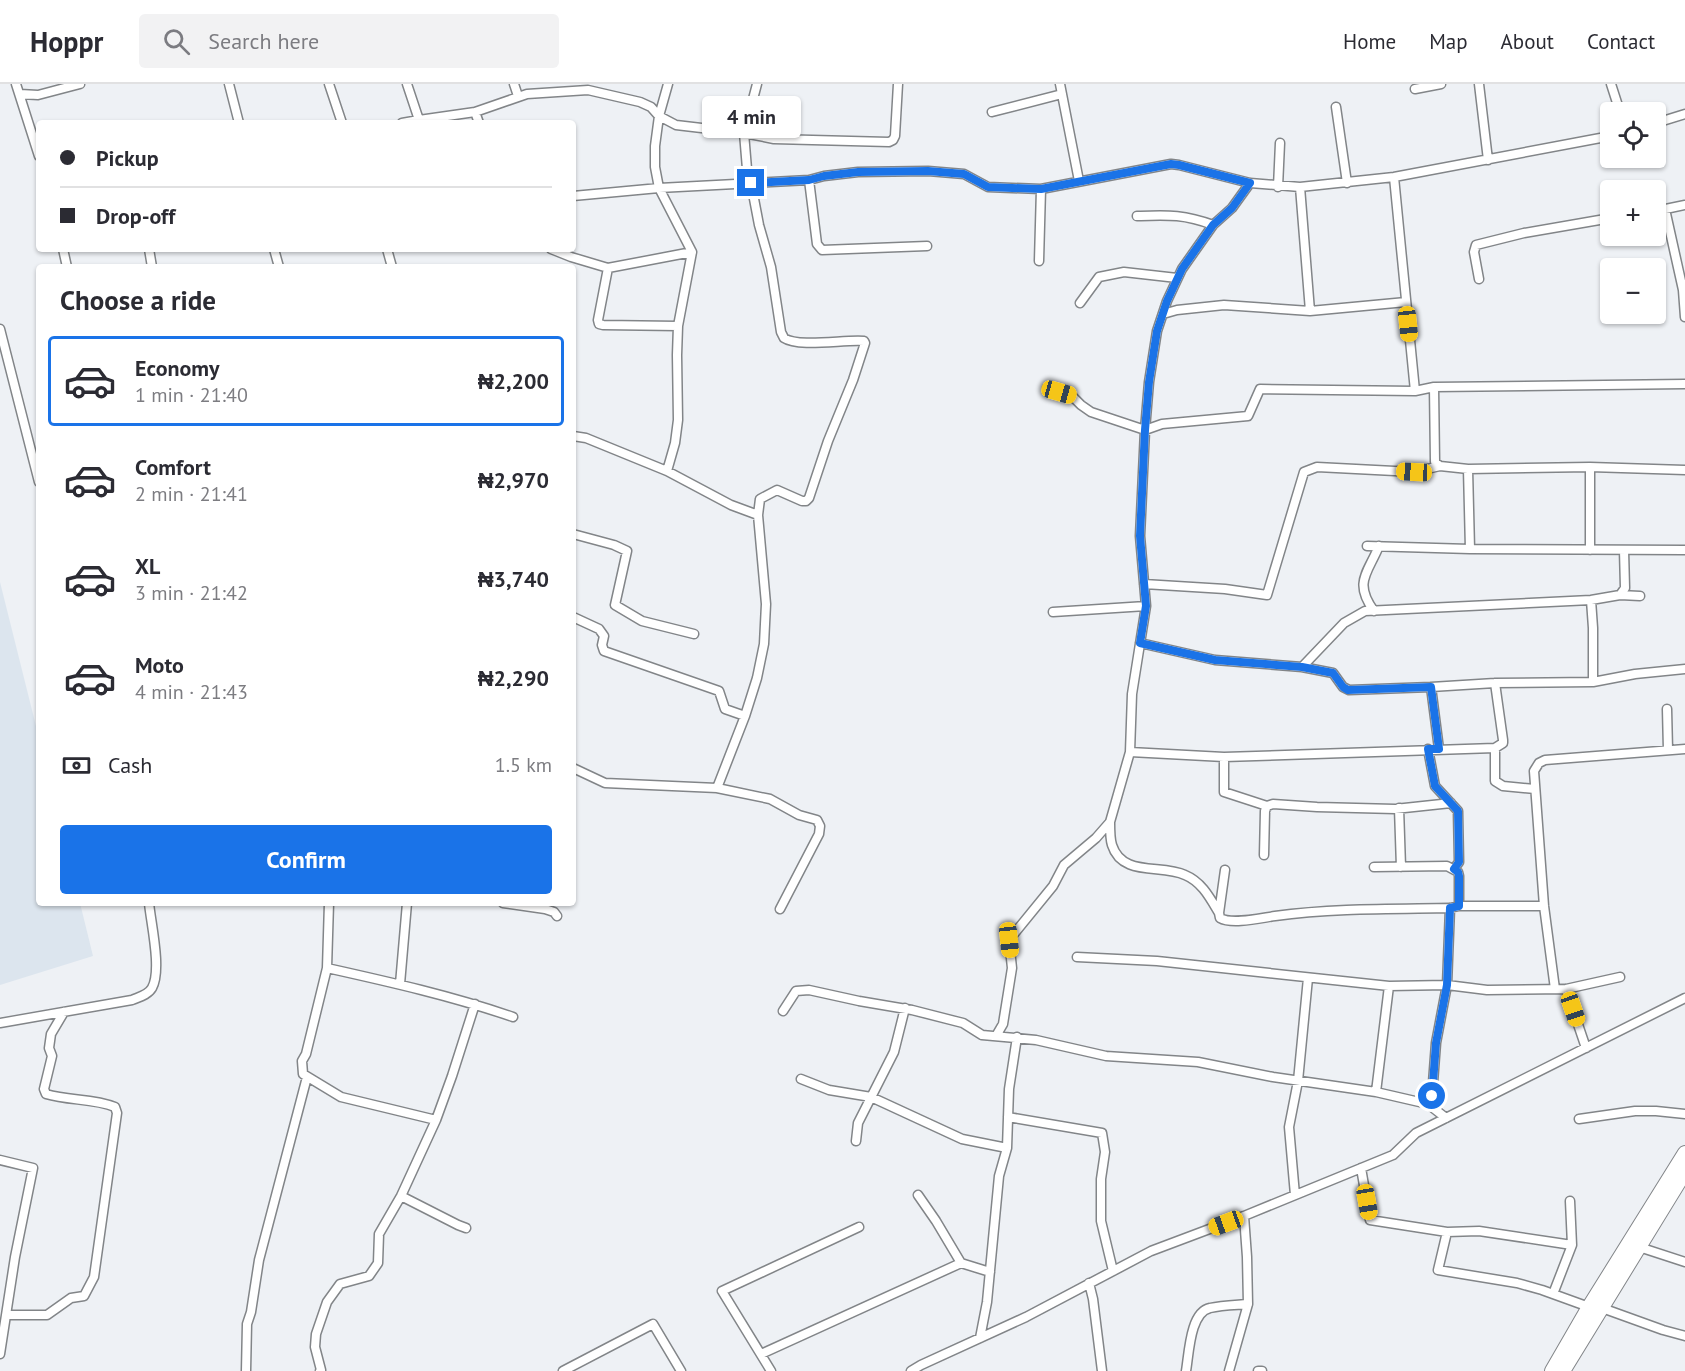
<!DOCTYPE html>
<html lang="en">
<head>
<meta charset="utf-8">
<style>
	:root { --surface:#fff; --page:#f2f2f3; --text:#2b2b33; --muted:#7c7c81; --line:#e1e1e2; --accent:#1a73e8 }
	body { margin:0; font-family:"PT Sans",sans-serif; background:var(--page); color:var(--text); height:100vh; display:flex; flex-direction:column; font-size:22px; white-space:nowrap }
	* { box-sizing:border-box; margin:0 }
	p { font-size:20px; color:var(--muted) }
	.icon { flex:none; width:33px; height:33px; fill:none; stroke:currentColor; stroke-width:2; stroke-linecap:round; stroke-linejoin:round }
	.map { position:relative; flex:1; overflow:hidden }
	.side { position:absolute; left:36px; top:180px; width:540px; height:642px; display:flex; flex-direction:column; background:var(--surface); border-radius:6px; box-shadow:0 2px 4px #0004 }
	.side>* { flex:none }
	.banner { position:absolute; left:36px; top:36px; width:540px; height:132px; border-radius:6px; box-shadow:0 2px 4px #0004; display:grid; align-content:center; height:132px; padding:0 24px; background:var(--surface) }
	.tools { position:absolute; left:1600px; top:18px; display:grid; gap:12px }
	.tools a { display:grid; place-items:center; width:66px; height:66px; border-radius:6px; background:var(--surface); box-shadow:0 2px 4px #0004; font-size:30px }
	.end { position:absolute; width:27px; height:27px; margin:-14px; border:8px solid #1a73e8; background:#fff; box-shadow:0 0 0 3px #fff }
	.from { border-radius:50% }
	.bubble { position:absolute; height:42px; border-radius:6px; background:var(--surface); box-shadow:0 2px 4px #0004; font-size:20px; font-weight:700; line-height:42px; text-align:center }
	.car { position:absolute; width:18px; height:36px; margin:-18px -9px; border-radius:8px; box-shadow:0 0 4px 2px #0007; background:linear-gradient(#f5c518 24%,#345 0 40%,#f5c518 0 76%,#345 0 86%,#f5c518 0) }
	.banner b { display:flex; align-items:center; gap:21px; height:57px; font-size:22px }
	.banner b+b { border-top:2px solid var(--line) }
	.banner i { width:15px; height:15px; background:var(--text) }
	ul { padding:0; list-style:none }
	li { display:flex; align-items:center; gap:18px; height:90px; margin:0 12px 9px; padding:0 12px; border:3px solid transparent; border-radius:6px }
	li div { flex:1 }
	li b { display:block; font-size:22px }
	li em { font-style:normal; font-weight:700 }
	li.active { border-color:var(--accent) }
	li>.icon { width:54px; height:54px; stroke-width:1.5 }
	h2 { padding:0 24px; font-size:27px; line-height:72px }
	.pay { display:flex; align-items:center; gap:15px; height:66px; padding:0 24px; font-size:22px }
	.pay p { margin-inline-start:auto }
	.primary-button { display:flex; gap:12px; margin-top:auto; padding:12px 24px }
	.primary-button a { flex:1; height:69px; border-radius:6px; background:var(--accent); color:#fff; font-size:24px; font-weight:700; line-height:69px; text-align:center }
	header { display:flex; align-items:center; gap:36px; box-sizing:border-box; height:84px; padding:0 30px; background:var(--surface); border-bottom:2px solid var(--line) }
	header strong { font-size:28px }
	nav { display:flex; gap:33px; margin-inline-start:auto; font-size:21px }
	.search { width:420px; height:54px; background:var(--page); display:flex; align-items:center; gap:15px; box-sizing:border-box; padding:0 21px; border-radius:6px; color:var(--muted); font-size:22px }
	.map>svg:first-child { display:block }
</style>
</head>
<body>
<header>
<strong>Hoppr</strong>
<div class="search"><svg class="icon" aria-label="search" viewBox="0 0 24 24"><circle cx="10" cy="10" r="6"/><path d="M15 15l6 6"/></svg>Search here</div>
<nav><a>Home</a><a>Map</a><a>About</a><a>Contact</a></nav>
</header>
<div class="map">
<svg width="1685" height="1287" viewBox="0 0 1685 1287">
	<rect width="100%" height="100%" fill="#eef1f5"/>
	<path fill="#dce5ee" d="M 0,498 L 39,654 L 39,819 L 80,819 L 93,872 L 0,901 Z"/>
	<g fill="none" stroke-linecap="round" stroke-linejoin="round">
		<g stroke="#828588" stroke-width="11">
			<path id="minor" d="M 16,0 L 39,72
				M 229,0 L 239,39
				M 329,0 L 342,39
				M 514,0 L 518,12
				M 1060,0 L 1079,97
				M 1479,0 L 1488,76
				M 1611,0 L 1620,28
				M 1415,5 L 1441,0
				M 20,10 L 38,11 L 80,0
				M 1336,23 L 1347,99
				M 475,28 L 479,39
				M 992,28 L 1062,10
				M 419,36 L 475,28 L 527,10 L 588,6 L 640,18 L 651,23 L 659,32 L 676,41 L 744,49 L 774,55 L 889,58 L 893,56 L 895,52 L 898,0
				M 402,39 L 419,36 L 407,0
				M 1656,39 L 1685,30
				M 747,85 L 744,49 L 757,0
				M 1394,93 L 1415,307
				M 809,96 L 817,160 L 822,166 L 927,162
				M 1278,103 L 1280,59
				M 1300,103 L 1310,227
				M 573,112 L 659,104 L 809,96 L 824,92 L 858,88 L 928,87 L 964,90 L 988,103 L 1041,105 L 1171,80 L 1179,81 L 1250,99 L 1300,103 L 1394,93 L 1611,52
				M 1665,125 L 1683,206 L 1685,233
				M 1656,127 L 1685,121
				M 1137,132 C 1168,131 1184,130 1213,141
				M 63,165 L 67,183
				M 149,165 L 152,183
				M 274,165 L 279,183
				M 387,165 L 392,183
				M 551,165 L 571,173 L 608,184 L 692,168
				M 1039,177 L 1041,105
				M 608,184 L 598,236 L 599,240 L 603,241 L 678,242
				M 1479,195 L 1474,168 L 1476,161 L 1524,149 L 1611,134
				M 1080,219 L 1099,193 L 1124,188 L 1177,194
				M 1163,230 L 1177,226 L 1224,221 L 1310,227 L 1406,218
				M 0,245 L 39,398
				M 1434,303 L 1435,378 L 1440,382 L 1468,385 L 1590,383 L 1685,386
				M 1047,304 L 1071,311 L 1081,321 L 1091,328 L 1145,346 L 1162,340 L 1248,332 L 1260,305 L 1415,307 L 1434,303 L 1685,300
				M 573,352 L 586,354 L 667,387 L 731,421 L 758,431
				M 1468,385 L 1470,465
				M 667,387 L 675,359 L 678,336 L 677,271 L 678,242 L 692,168 L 659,104 L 655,83 L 655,62 L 659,32 L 668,0
				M 573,450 L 614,461 L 627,467 L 615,521 L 642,537 L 694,550
				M 1367,462 L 1470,465 L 1685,466
				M 1590,466 L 1590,383
				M 1144,500 L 1225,505 L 1267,511 L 1304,388 L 1317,383 L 1414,388 L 1440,382
				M 1620,511 L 1640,512
				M 1591,516 L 1593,544 L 1593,598
				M 1374,527 C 1353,498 1368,489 1379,462
				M 1053,528 L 1146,522
				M 573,533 L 599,545 L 604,552 L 602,561 L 604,567 L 719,607 L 725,625 L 745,632
				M 1140,559 L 1215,576 L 1302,583 L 1333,589 L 1343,603 L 1349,606 L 1431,603 L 1495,599 L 1593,598 L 1635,590 L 1685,585
				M 1302,583 L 1344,539 L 1365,527 L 1591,516 L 1620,511 L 1625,504 L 1624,466
				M 1431,603 L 1439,665
				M 1667,625 L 1668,666
				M 1495,664 L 1495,697 L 1503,702 L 1535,705
				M 1428,665 L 1435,702 L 1458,727 L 1459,778 L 1454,785
				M 1130,668 L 1224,673 L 1495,664 L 1503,659 L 1503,656 L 1495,599
				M 1224,673 L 1224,708 L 1267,722
				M 573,684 L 605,699 L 717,704 L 770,715 L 799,731 L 817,736 L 820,742 L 819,750 L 780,825
				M 717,704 L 745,632 L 757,594 L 764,560 L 766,520 L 758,431 L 760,415 L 777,406 L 802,417 L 806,417 L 809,414 L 828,357 L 853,296 L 865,259 L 864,257 C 846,255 799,264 784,254 L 781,248 L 771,183 L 759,141 L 751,99
				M 1399,724 L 1401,783
				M 1110,738 C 1110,746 1110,755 1112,761 C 1122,793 1161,780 1185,791 C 1202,798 1210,814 1219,829
				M 1264,771 L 1265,727 L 1267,722 L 1273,720 L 1317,723 L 1395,725 L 1451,719
				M 1374,783 L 1447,782 L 1458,788 L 1459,792 L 1459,822
				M 1225,786 L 1219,829 L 1220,834 C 1232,841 1261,834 1275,832 C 1333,824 1392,825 1450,824 L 1459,822 L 1544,822
				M 329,819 L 327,884 L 306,970 L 302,977 L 303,990 L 341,1013 L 436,1036
				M 503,819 L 545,825 L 554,828 L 557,832
				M 1077,873 L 1157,877 L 1389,902 L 1447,901 L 1487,906 L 1566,905 L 1620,893
				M 327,884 C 390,898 452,912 513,933
				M 400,900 L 407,819
				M 1555,905 L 1544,822 L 1534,687 L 1539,679 L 1545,676 L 1685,665
				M 1566,905 L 1586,964
				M 783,927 L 796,907 L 809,906 L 859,917 L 912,926 L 963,939 L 982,951 L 1036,956 L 1106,972 L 1198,978 L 1273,993 L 1376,1008 L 1428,1020 L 1446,1034
				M 0,939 L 132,916 C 139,913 148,911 152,904 C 162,886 151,840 149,819
				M 996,952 L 1003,940 L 1012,884 L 1009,856 L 1053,802 L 1064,781 L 1096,754 L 1110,738 L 1130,668 L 1132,610 L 1146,522 L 1140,452 L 1145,346 L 1149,298 L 1157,247 L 1167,217 L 1182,185 L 1213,141 L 1232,124 L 1250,99
				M 801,995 L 829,1006 L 871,1013 L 962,1055 L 1007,1064
				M 1376,1008 L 1389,902
				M 1428,1020 L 1432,1012 L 1436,959 L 1447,901 L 1450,824
				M 1008,1033 L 1102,1049 L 1105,1068 L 1101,1095 L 1101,1137 L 1113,1187
				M 1579,1035 L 1635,1027 L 1656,1027 L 1685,1030
				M 856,1057 L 858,1039 L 894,968 L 905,924
				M 0,1076 L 33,1084 L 15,1173 L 0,1270
				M 1361,1084 L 1370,1136 L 1447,1148
				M 1295,1111 L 1289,1043 L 1298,997 L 1308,894
				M 401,1112 L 458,1141 L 466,1144
				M 1572,1161 L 1479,1147 L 1447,1148 L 1438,1186 L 1517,1199 L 1542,1206 L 1589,1223
				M 1639,1163 L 1685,1178
				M 961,1179 L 990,1188
				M 1089,1199 L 1093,1215 L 1102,1287
				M 1553,1210 L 1572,1161 L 1570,1117
				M 1602,1224 L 1663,1246 L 1685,1252
				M 7,1231 L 47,1231 L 71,1214 L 84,1212 L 94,1193 L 117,1029 L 115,1023 C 93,1014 69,1017 46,1010 L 44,1005 L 52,972 L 49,964 L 51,950 L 64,928
				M 980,1254 L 987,1218 L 999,1092 L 1007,1064 L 1009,1005 L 1017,953
				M 761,1270 L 961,1179 L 936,1137 L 918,1111
				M 246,1287 L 247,1240 L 251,1228 L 259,1176 L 307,993
				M 320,1287 L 321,1286 L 315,1263 L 316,1250 L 327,1218 L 340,1200 L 369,1192 L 378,1179 L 379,1150 L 401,1112 L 436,1036 L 452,992 L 475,920
				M 563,1287 L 653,1240 L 681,1287
				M 771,1287 L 722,1207 L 859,1143
				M 911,1287 L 921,1281 L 1026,1233 L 1151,1167 L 1244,1132 L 1393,1071 L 1416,1049 L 1685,914
				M 1186,1287 C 1189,1270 1190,1228 1210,1224 C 1222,1221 1236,1221 1248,1220
				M 1229,1287 L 1248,1220 L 1247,1173 L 1244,1132
				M 1258,1287 L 1262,1287"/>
		</g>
		<g stroke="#828588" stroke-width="16">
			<path id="primary" d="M 1552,1287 L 1589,1223 L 1685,1069
				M 1563,1287 L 1685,1088"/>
		</g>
		<use href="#minor" stroke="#fff" stroke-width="8"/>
		<use href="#primary" stroke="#fff" stroke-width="14"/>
	</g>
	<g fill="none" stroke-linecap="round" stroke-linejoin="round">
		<path stroke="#1a73e8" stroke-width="8" d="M 751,99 L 809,96 L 824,92 L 858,88 L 928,87 L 964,90 L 988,103 L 1041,105 L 1171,80 L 1179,81 L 1250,99 L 1232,124 L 1213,141 L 1182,185 L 1167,217 L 1157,247 L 1149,298 L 1145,346 L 1140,452 L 1146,522 L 1140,559 L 1215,576 L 1302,583 L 1333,589 L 1343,603 L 1348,606 L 1431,603 L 1439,665 L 1428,665 L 1435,702 L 1458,727 L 1459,778 L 1454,785 L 1458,788 L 1459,792 L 1459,822 L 1450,824 L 1447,901 L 1436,959 L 1432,1012"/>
	</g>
</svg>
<div class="tools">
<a><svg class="icon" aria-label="locate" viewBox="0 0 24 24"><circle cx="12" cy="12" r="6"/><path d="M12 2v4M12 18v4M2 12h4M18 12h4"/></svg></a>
<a>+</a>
<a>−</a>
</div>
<i class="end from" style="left:1432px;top:1012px"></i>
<i class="end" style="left:751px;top:99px"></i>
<div class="bubble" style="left:702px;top:12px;width:99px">4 min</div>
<i class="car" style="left:1408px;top:240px;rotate:174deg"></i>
<i class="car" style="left:1059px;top:308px;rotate:106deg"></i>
<i class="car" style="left:1414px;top:388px;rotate:273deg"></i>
<i class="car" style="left:1009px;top:856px;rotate:174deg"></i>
<i class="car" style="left:1573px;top:925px;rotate:161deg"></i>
<i class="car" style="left:1367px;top:1118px;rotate:170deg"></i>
<i class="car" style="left:1226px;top:1139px;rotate:250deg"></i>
<div class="banner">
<b><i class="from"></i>Pickup</b>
<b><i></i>Drop-off</b>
</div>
<section class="side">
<h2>Choose a ride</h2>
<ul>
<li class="active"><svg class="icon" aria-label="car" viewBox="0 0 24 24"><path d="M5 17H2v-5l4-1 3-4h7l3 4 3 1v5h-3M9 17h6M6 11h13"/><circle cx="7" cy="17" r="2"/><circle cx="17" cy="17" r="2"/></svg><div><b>Economy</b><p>1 min · 21:40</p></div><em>₦2,200</em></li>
<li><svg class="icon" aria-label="car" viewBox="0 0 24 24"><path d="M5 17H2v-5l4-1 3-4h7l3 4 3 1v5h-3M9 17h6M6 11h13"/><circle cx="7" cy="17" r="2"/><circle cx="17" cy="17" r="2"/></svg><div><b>Comfort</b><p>2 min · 21:41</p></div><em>₦2,970</em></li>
<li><svg class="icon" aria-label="car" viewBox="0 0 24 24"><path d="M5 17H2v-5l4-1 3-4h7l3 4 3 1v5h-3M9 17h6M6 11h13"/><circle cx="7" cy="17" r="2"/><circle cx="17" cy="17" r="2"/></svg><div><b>XL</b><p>3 min · 21:42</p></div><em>₦3,740</em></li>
<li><svg class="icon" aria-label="car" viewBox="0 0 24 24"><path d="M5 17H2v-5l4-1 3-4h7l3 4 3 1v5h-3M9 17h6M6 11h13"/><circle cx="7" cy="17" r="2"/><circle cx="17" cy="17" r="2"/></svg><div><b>Moto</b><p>4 min · 21:43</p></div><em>₦2,290</em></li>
</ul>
<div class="pay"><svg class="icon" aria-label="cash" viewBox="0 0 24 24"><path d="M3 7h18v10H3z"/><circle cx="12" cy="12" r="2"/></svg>Cash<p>1.5 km</p></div>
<div class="primary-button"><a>Confirm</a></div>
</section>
</div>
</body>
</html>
